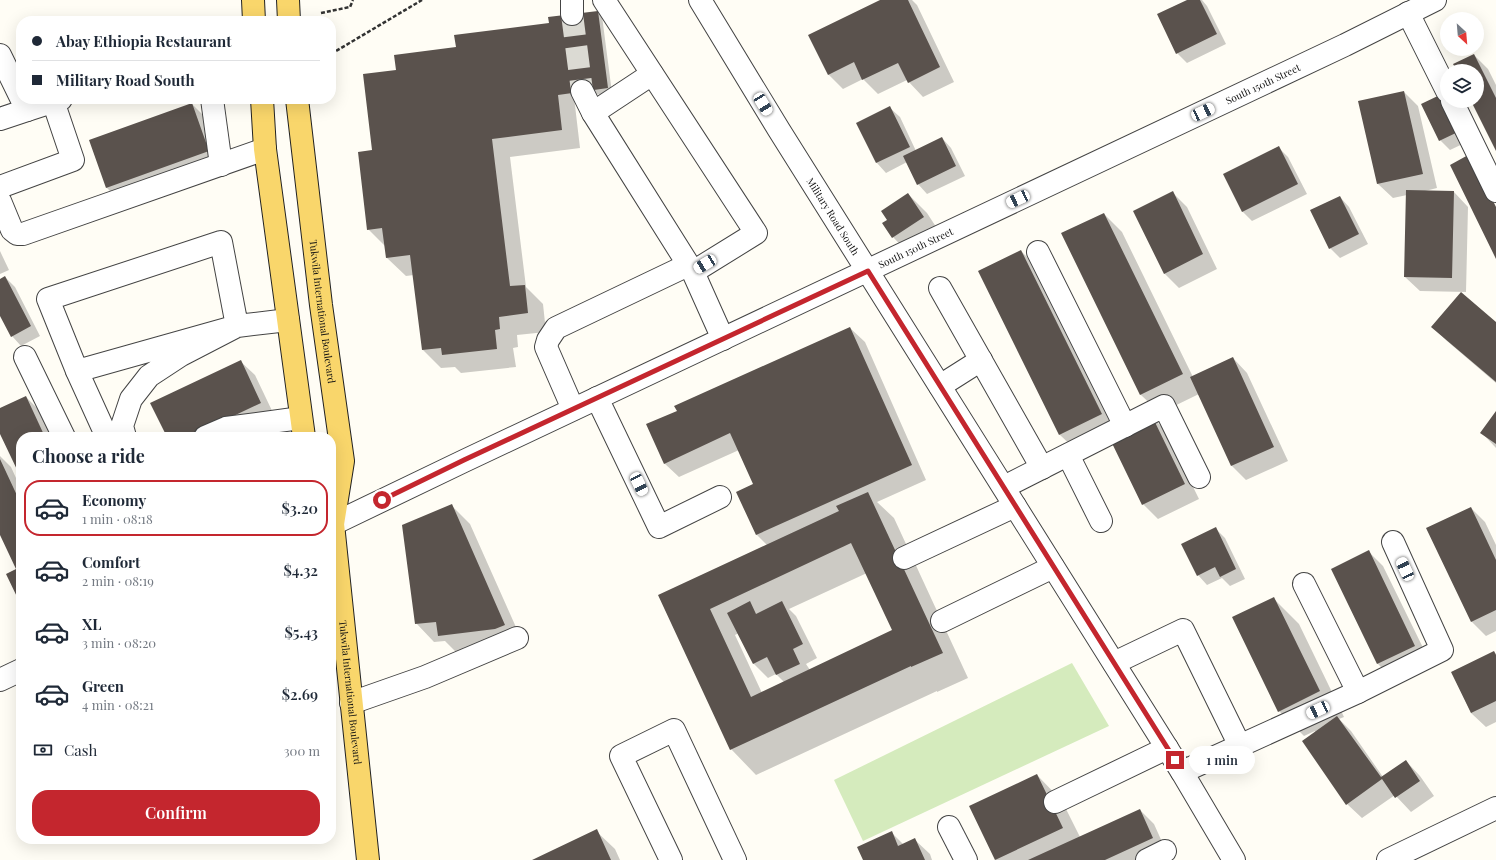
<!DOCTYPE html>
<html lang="en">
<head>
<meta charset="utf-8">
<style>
	:root { --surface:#fff; --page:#f2f2f3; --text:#1f2937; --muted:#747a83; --line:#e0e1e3; --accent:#c4262e }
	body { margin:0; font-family:"Playfair Display",serif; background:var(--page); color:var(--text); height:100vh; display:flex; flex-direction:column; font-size:15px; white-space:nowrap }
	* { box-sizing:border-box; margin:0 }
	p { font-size:13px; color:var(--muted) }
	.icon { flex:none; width:22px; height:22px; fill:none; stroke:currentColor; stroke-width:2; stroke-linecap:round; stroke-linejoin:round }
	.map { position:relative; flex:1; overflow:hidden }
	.sheet { position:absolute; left:16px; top:432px; width:320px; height:412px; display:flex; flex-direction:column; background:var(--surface); border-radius:16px; box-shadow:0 4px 16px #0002 }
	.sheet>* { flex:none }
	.hud { position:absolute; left:16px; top:16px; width:320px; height:88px; border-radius:16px; box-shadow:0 4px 16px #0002; display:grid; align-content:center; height:88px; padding:0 16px; background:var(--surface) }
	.needle { width:26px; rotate:154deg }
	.tools { position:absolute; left:1440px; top:12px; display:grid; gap:8px }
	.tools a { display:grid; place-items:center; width:44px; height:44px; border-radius:50%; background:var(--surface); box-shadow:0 4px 16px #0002; font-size:20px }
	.end { position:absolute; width:18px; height:18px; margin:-9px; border:5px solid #c4262e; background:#fff; box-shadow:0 0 0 2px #fff }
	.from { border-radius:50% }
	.bubble { position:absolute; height:28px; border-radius:14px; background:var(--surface); box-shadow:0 4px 16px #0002; font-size:13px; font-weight:600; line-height:28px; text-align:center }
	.car { position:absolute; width:12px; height:24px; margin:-12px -6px; border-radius:5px; box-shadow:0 0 3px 1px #0007; background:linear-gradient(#fff 24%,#345 0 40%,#fff 0 76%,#345 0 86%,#fff 0) }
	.hud b { display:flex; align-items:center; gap:14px; height:38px; font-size:15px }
	.hud b+b { border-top:1px solid var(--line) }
	.hud i { width:10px; height:10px; background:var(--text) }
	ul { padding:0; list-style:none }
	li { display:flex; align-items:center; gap:12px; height:56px; margin:0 8px 6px; padding:0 8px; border:2px solid transparent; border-radius:16px }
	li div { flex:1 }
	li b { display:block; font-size:15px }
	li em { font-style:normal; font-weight:600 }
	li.current { border-color:var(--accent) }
	li>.icon { width:36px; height:36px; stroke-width:1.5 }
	h2 { padding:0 16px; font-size:18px; line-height:48px }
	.pay { display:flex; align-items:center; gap:10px; height:44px; padding:0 16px; font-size:15px }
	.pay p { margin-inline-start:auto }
	.cta { display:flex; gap:8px; margin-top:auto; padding:8px 16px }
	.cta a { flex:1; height:46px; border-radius:16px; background:var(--accent); color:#fff; font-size:16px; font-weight:600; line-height:46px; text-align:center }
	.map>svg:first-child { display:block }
</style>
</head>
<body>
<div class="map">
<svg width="1496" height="860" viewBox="0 0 1496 860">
	<rect width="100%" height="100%" fill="#fffdf5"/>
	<path fill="#d5ebbd" d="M 1072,663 L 1109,726 L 863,841 L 834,780 Z"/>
	<path fill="#0003" fill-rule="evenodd" d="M 883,0 L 912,0 L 917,5 L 954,82 L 923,97 L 907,80 L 878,94 L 863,79 L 843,89 L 828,74 Z
		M 1189,0 L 1202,0 L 1207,6 L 1226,44 L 1187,63 L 1177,53 Z
		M 598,12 L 602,16 L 612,93 L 574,97 L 580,148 L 510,157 L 526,287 L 543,304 L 546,332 L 517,335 L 518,347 L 513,348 L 516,367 L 461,373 L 455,367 L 441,368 L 423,350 L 414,275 L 406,276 L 387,258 L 386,247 L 368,229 L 373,151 L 397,70 L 457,48 Z
		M 1474,55 L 1488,69 L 1496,85 L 1496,149 L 1473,101 L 1477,101 L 1477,71 L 1458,71 Z
		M 1404,92 L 1418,106 L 1437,188 L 1425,191 L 1454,192 L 1468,207 L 1466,292 L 1420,291 L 1405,277 L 1407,195 L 1393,198 L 1378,184 Z
		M 192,104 L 206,118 L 223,166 L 121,202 L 107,188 L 90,141 Z
		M 1422,104 L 1469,141 L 1450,150 L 1440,140 Z
		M 890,108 L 900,117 L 916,151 L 942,138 L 951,148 L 965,176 L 927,194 L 918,184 L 907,162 L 886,173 L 877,163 L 857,124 Z
		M 1278,147 L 1288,157 L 1307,194 L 1252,221 L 1242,211 Z
		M 1173,193 L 1187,207 L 1217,269 L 1179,288 L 1164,273 Z
		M 908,194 L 927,213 L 942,236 L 911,256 L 893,237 Z
		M 1340,197 L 1349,207 L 1368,244 L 1340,258 L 1330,248 Z
		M 1104,214 L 1122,232 L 1193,377 L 1233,358 L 1247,373 L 1288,461 L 1246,480 L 1232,466 L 1199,394 L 1160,413 L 1141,395 L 1063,234 Z
		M 0,251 L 9,270 L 0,274 Z
		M 1021,251 L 1040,270 L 1119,431 L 1150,415 L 1165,430 L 1199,499 L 1158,519 L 1143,504 L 1111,437 L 1079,453 L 1060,435 L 979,271 Z
		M 5,277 L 15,287 L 40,336 L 21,346 L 12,336 L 0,314 L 0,280 Z
		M 1496,323 L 1496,383 L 1447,341 L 1433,327 Z
		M 850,328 L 865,342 L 926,480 L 877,502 L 894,518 L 968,678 L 937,692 L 937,691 L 756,775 L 731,749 L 659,596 L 767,545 L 757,535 L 737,492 L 754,484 L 739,450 L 679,477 L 664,463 L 678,411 ZM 867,573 L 894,631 L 810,670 L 806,664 L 817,658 L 796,616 L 789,609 ZM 739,633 L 754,664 L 768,678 L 776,674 L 784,682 L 762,693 L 735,635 Z
		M 240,361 L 255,375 L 275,417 L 233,437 L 168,437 Z
		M 26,397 L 40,411 L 52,437 L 21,437 L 21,476 L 0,432 L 0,409 Z
		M 1496,413 L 1496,448 L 1482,433 Z
		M 0,456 L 11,467 L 21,489 L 21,602 L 19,600 L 17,570 L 0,533 Z
		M 451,505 L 470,524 L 523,643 L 458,654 L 445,641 L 434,642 L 416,623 Z
		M 1471,508 L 1485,522 L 1496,545 L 1496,631 L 1486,636 L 1472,622 Z
		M 1215,528 L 1225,538 L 1245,579 L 1230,586 L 1222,578 L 1207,585 L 1198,575 Z
		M 1369,552 L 1383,566 L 1429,660 L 1392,678 L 1378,664 L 1332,569 Z
		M 1273,598 L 1299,624 L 1344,717 L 1339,719 L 1351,731 L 1383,777 L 1406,761 L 1420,776 L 1434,796 L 1411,812 L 1395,795 L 1362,818 L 1347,804 L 1315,731 L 1304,736 L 1279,711 Z
		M 1494,652 L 1496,654 L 1496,722 L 1486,727 L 1471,713 L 1452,672 Z
		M 1037,775 L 1062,801 L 1080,837 L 1140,810 L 1154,824 L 1167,853 L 1150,860 L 996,860 L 971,807 Z
		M 596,831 L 615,849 L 620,860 L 535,860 Z
		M 891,832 L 904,845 L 915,840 L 930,854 L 932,860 L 864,860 Z"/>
	<path fill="#5a524d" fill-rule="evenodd" d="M 880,0 L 908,0 L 940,67 L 908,83 L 898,63 L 862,80 L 854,62 L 828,75 L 808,35 Z
		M 1187,0 L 1200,0 L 1217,34 L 1176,54 L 1157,14 Z
		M 598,11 L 608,88 L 558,95 L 562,130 L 492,139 L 510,286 L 525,285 L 528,313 L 499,317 L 500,329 L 495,330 L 497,349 L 442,355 L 441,348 L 422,350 L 410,255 L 386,258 L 382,228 L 367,230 L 358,152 L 372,150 L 363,74 L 396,70 L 394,55 L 456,47 L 454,35 L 549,23 L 548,17 Z
		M 1474,54 L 1496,98 L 1496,151 L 1471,101 L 1477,101 L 1477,71 L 1457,71 L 1453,64 Z
		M 1404,91 L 1423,174 L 1377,184 L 1358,101 Z
		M 1442,94 L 1460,131 L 1439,141 L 1421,104 Z
		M 192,103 L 209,151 L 106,188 L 89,140 Z
		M 890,106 L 910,147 L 876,163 L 856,123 Z
		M 942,137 L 956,166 L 917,185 L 903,156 Z
		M 1279,146 L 1298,184 L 1242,212 L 1223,174 Z
		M 1470,154 L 1496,207 L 1496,259 L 1450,165 Z
		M 1406,190 L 1454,191 L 1452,278 L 1404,277 Z
		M 1173,191 L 1203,254 L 1164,274 L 1133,211 Z
		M 908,193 L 924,217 L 892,238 L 882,223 L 887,220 L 881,211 Z
		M 1340,196 L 1359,234 L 1329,249 L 1310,210 Z
		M 1104,213 L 1183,374 L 1140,395 L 1061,233 Z
		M 1021,250 L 1102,414 L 1059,435 L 978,271 Z
		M 5,276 L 31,326 L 11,337 L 0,316 L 0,279 Z
		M 1461,292 L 1496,322 L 1496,382 L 1431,327 Z
		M 850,327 L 912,465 L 756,535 L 736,492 L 753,484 L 730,433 L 664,464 L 646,424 L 677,411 L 674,406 Z
		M 1233,357 L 1274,447 L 1231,466 L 1190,377 Z
		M 241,360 L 261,403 L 189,437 L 167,437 L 150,403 Z
		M 26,396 L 45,437 L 21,437 L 21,478 L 0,434 L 0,408 Z
		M 1496,411 L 1496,444 L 1480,433 Z
		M 1151,414 L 1185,484 L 1142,505 L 1108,435 Z
		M 0,459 L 21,504 L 21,600 L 19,601 L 6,574 L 16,569 L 0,535 Z
		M 868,492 L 943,653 L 911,667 L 911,666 L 730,750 L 658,595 L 839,511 L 836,506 ZM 851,543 L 892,630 L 751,697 L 710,609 Z
		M 452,504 L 505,625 L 495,629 L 438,636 L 436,622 L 415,624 L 402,525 Z
		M 1471,507 L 1496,560 L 1496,610 L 1471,622 L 1426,528 Z
		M 1216,527 L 1236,569 L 1220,577 L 1215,567 L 1197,576 L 1181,544 Z
		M 1369,550 L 1415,646 L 1377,664 L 1331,569 Z
		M 1274,597 L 1320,691 L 1278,712 L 1232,617 Z
		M 750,601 L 756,614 L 782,601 L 803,644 L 793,649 L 800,664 L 776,675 L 767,657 L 753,664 L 727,613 Z
		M 1494,651 L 1496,655 L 1496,701 L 1471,713 L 1451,672 Z
		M 1337,716 L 1381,777 L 1406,760 L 1420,781 L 1395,798 L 1382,779 L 1346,805 L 1302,741 Z
		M 1037,774 L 1063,828 L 995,860 L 969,806 Z
		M 1140,809 L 1153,838 L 1105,860 L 1028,860 Z
		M 597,829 L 611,860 L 532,860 Z
		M 892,831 L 898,846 L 915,838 L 925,860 L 863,860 L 857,847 Z"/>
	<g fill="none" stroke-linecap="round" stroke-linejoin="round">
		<path stroke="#dbdad3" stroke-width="22" stroke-dasharray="22 11" stroke-linecap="butt" d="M 572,14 L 582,91"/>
		<g stroke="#444" stroke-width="24">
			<g id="minor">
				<path d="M 572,0 L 572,14"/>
				<path d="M 604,0 L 756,233 L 693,272"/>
				<path id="s1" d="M 700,0 L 779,130 L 1182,772 L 1234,860"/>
				<path d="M 1408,13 L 1447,91"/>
				<path d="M 0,55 L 21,98"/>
				<path d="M 582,91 L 593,113 L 693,272 L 723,339"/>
				<path d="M 22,99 L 27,110 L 61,99"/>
				<path d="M 212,99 L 221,165"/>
				<path d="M 1452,101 L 1496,191"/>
				<path d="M 593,113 L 652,74"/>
				<path d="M 0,119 L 27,110"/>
				<path d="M 0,187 L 73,160 L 53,101"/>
				<path d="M 0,201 L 12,230 L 17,234 L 23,234 L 265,149"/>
				<path d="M 1038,252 L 1125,426"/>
				<path d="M 940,288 L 1042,468"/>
				<path d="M 25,357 L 64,437"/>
				<path d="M 77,371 L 107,437"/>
				<path d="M 940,386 L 981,360"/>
				<path d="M 597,398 L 659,527 L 720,497"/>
				<path d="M 573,409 L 546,347 L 548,340 L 556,328 L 688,265"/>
				<path d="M 125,437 L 122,426 L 131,399 L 149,376 L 181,355 L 237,326 L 221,242 L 48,299 L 77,371 L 237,326 L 288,320"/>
				<path d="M 205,437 L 226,428 L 301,418"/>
				<path d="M 1068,455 L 1101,521"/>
				<path d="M 1004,487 L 1164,406 L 1199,477"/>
				<path id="s2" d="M 331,525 L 464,461 L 1345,45 L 1435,0"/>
				<path d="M 904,558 L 1015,506"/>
				<path d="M 1304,584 L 1358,692"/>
				<path d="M 942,621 L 1053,567"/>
				<path d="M 1114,663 L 1183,630 L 1240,746"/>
				<path d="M 0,680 L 21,670"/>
				<path d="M 351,703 L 425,677 L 517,638"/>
				<path d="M 1182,772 L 1358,692 L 1442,650 L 1393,542"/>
				<path d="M 1055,802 L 1167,748"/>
				<path d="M 949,827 L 966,860"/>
				<path d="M 671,860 L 621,756 L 674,730 L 735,860"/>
				<path d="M 1147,860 L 1165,851"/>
				<path d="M 1388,860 L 1496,808"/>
			</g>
		</g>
		<g stroke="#222" stroke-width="24">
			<g id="major">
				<path d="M 253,0 L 254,21"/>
				<path d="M 288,0 L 289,21"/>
				<path d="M 262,99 L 265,149 L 304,437"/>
				<path id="s3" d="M 297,99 L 321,305 L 343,461 L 333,524 L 368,860"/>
			</g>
		</g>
		<path stroke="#333" stroke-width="2.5" stroke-dasharray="4 2" stroke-linecap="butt" d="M 321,13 L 350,7 L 353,0
			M 331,54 L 422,0"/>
		<use href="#minor" stroke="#fff" stroke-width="22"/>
		<use href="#major" stroke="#f9d66b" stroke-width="22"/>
	</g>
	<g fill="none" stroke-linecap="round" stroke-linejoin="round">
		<path stroke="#c4262e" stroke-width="5" d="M 382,500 L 464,460 L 868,271 L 1175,760"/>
	</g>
	<g text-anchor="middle" stroke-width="4" stroke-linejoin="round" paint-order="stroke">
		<g font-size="10" fill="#111" stroke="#fff">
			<text dy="4" stroke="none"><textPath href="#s2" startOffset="1031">South 150th Street</textPath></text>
			<text dy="4" stroke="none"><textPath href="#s1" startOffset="254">Military Road South</textPath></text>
			<text dy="4" stroke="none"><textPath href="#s2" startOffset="647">South 150th Street</textPath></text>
			<text dy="4" stroke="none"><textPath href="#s3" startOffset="214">Tukwila International Boulevard</textPath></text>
			<text dy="4" stroke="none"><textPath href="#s3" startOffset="598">Tukwila International Boulevard</textPath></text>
		</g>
	</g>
</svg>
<div class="tools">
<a><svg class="needle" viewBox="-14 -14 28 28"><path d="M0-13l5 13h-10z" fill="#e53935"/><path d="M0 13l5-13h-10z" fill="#747a83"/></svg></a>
<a><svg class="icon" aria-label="layers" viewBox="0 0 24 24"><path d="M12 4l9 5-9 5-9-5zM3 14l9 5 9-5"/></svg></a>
</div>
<i class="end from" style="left:382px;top:500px"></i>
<i class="end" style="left:1175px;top:760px"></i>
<div class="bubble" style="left:1189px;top:746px;width:66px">1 min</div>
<i class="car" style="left:763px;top:104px;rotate:149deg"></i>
<i class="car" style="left:1203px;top:112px;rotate:65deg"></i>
<i class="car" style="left:1018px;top:199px;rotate:245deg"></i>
<i class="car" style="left:705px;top:264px;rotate:239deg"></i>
<i class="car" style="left:639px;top:484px;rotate:154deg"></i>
<i class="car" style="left:1405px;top:569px;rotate:335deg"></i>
<i class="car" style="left:1318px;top:710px;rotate:245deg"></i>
<div class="hud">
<b><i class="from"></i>Abay Ethiopia Restaurant</b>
<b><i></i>Military Road South</b>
</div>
<section class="sheet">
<h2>Choose a ride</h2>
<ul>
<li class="current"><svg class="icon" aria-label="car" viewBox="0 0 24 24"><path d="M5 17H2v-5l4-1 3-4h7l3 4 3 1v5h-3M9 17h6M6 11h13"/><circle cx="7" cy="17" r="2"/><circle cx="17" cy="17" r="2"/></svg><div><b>Economy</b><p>1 min · 08:18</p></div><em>$3.20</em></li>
<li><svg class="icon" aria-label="car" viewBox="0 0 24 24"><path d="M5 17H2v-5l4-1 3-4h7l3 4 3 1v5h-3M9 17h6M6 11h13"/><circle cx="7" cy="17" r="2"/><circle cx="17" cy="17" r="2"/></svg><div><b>Comfort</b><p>2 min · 08:19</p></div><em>$4.32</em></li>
<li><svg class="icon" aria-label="car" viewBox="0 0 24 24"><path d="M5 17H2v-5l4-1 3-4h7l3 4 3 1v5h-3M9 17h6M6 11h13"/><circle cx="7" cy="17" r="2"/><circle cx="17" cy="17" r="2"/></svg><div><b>XL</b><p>3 min · 08:20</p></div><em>$5.43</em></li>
<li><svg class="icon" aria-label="car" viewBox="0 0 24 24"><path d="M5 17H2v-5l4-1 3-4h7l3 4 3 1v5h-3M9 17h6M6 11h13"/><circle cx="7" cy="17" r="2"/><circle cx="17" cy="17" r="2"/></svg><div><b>Green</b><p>4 min · 08:21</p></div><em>$2.69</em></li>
</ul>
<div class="pay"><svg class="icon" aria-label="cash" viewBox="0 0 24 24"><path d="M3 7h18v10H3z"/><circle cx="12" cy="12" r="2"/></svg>Cash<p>300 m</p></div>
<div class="cta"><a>Confirm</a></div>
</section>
</div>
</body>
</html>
